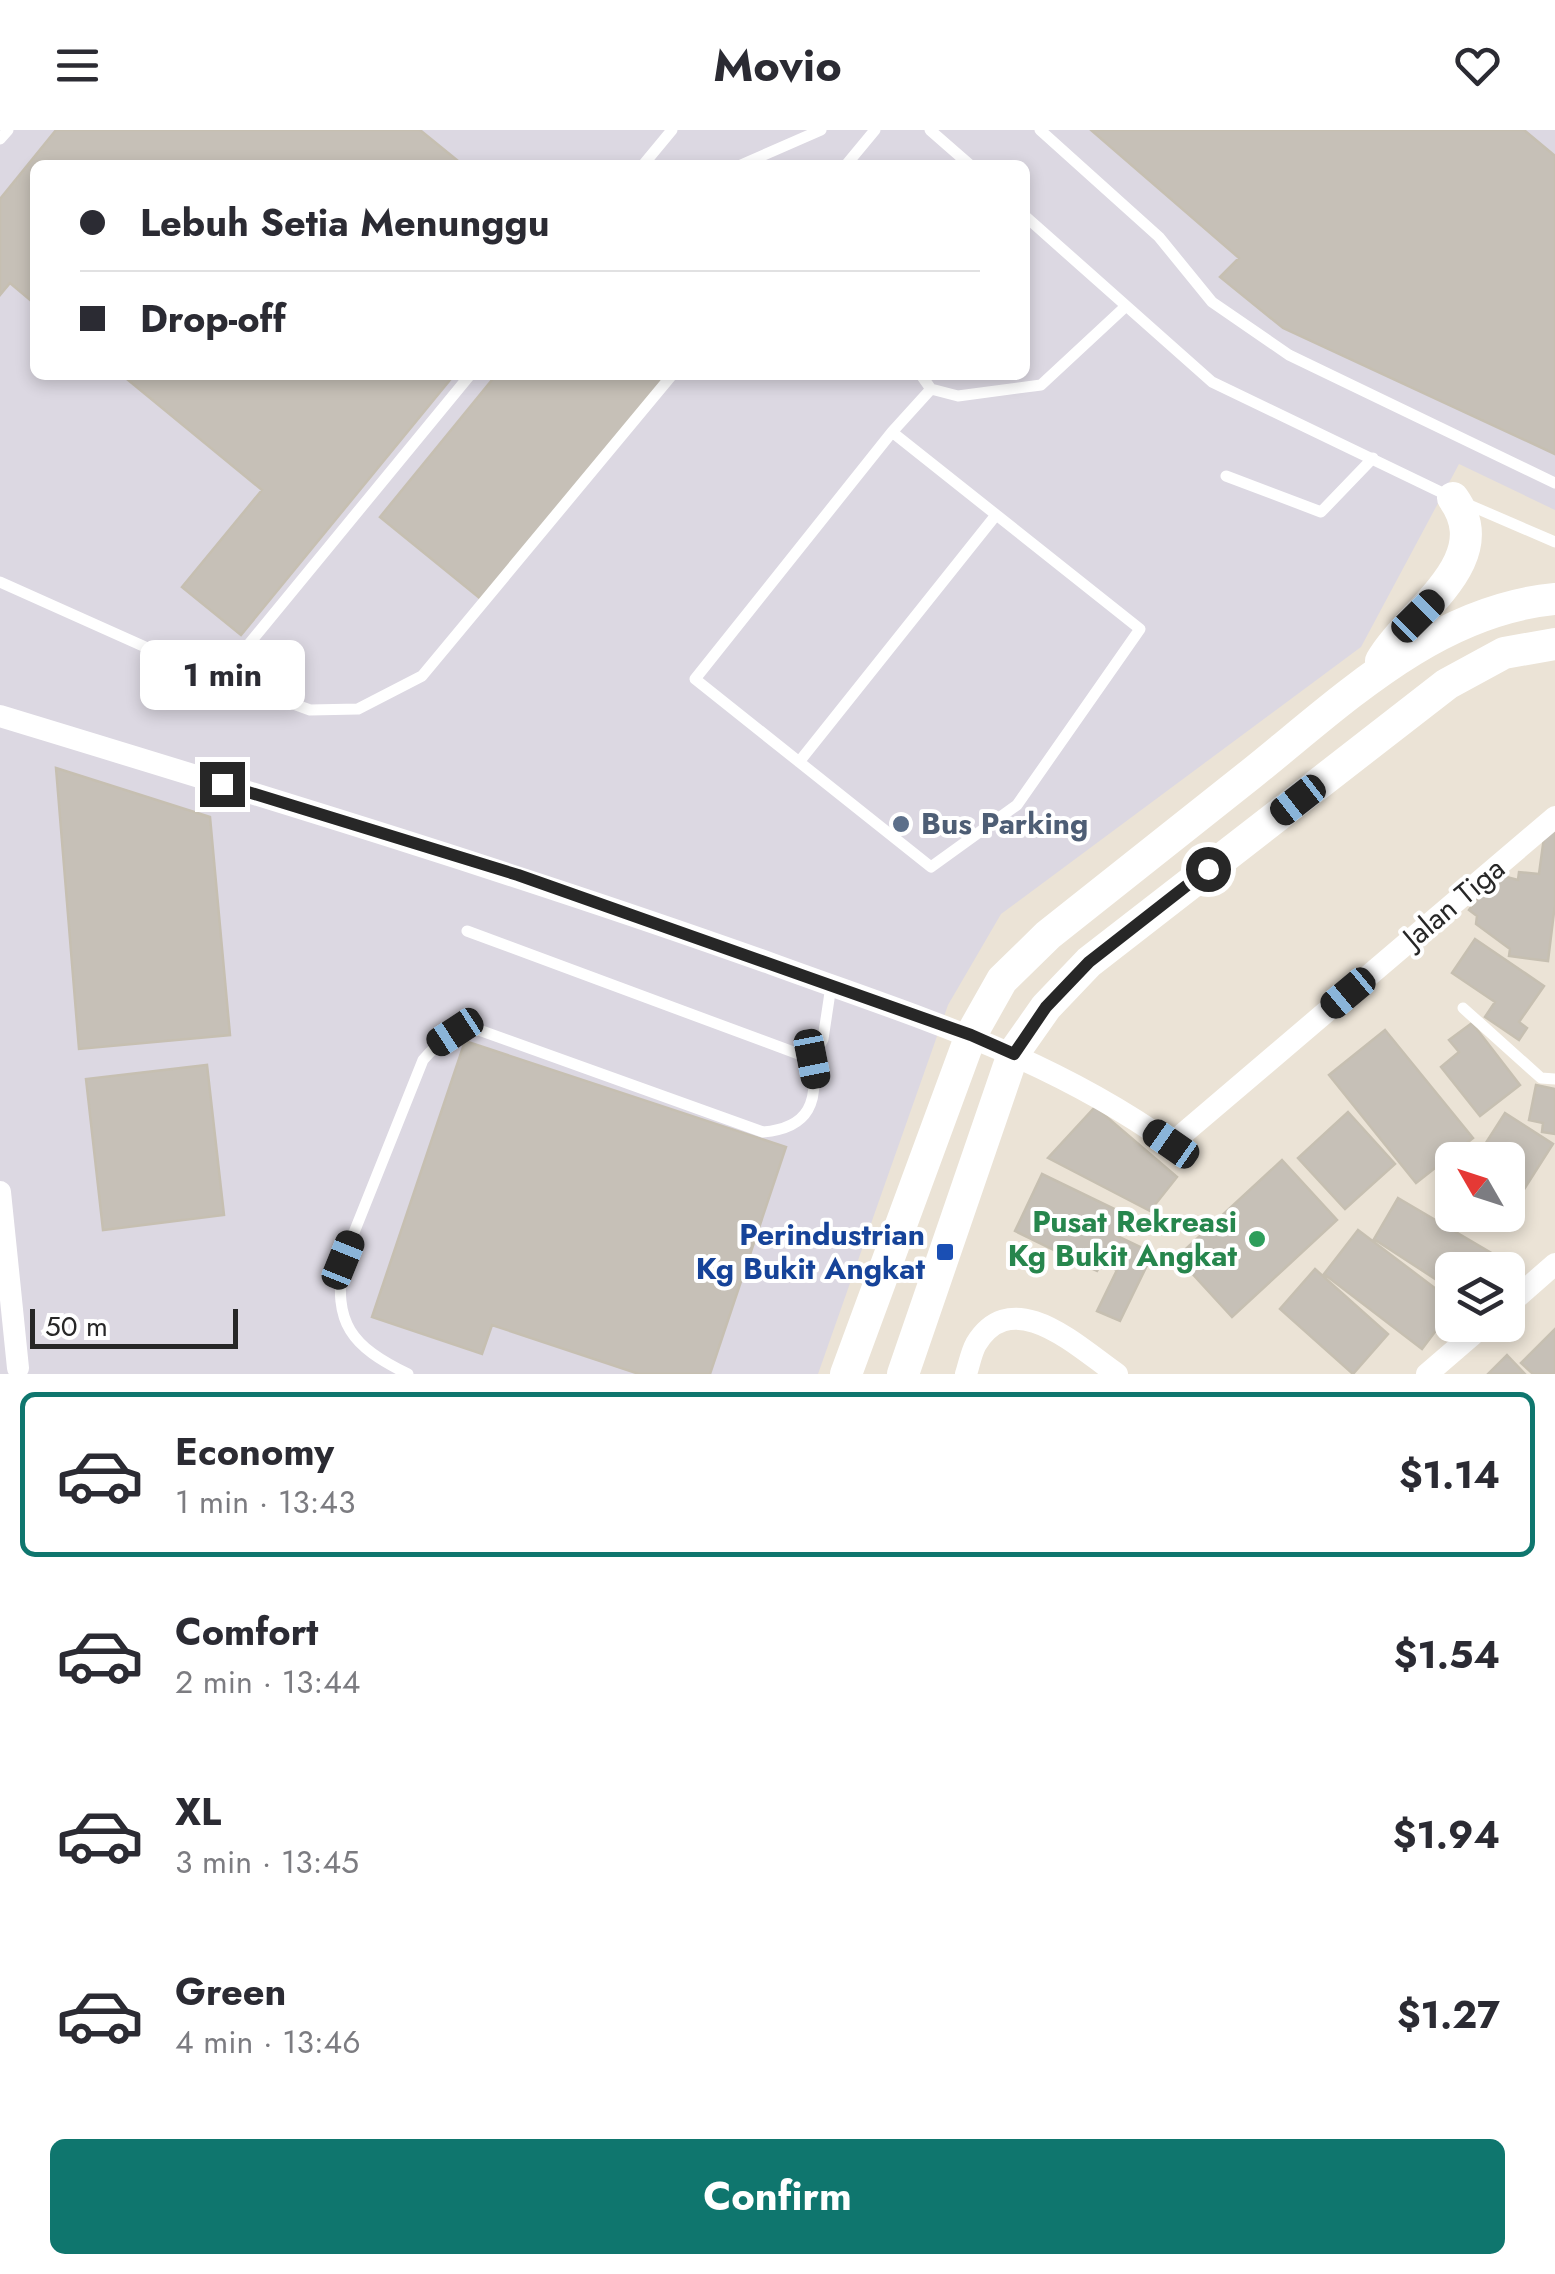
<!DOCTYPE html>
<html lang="en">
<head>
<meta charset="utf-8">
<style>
	:root { --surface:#fff; --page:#f7f7f7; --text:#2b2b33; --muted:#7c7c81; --line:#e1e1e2; --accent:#0f766e }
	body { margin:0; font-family:Jost,sans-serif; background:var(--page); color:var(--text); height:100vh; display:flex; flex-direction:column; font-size:38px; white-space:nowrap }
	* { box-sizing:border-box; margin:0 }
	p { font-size:32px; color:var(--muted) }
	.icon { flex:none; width:55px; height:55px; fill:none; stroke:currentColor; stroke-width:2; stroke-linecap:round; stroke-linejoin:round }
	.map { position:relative; height:1244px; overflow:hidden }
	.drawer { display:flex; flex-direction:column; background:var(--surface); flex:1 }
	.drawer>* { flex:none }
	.hud { position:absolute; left:30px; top:30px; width:1000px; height:220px; border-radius:15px; box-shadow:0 5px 15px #0003; display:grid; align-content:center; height:220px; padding:0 50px; background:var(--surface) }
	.needle { width:65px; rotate:309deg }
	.fabs { position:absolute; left:1435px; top:1012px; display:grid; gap:20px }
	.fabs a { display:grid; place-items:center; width:90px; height:90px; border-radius:15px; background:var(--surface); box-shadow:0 5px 15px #0003; font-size:50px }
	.scale { position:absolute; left:30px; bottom:25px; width:208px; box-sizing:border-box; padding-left:10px; border:5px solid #272727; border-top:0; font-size:28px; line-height:35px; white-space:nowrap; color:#272727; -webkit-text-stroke:8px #fff; paint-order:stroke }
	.end { position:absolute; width:45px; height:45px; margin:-22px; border:12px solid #272727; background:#fff; box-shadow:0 0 0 5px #fff }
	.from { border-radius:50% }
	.bubble { position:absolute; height:70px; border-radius:15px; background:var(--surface); box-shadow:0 5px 15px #0003; font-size:32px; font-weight:700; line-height:70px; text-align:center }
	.car { position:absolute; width:30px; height:60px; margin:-30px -15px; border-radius:12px; box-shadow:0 0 8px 2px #0007; background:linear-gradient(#222 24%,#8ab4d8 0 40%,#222 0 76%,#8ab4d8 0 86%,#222 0) }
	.hud b { display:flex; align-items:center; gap:35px; height:95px; font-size:38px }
	.hud b+b { border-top:2px solid var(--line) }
	.hud i { width:25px; height:25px; background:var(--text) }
	ul { padding:18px 0 0; list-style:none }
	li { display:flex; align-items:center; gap:30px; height:165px; margin:0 20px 15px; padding:0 30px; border:5px solid transparent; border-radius:15px }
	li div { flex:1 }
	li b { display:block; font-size:38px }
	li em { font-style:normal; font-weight:700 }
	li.on { border-color:var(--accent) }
	li>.icon { width:90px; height:90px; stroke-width:1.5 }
	.button { display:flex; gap:20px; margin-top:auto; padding:20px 50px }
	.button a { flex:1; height:115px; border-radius:15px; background:var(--accent); color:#fff; font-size:40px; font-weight:700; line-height:115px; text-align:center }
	header { display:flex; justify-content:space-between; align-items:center; height:130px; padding:0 50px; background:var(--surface); font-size:45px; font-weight:700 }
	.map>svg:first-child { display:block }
</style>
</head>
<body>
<header><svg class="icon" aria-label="menu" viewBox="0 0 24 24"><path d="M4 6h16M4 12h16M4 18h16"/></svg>Movio<svg class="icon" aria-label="heart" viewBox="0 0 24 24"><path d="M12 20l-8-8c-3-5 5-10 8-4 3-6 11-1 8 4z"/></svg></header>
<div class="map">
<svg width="1555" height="1244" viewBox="0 0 1555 1244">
	<rect width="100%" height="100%" fill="#ebe3d6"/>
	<path fill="#dcd8e2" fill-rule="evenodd" d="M 0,0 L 1555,0 L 1555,380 L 1459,334 L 1361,517 L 1001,784 L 948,875 L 818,1244 L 0,1244 ZM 35,35 L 1025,35 L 1025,245 L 35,245 Z"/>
	<path fill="#c6c0b7" stroke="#c6bfb1" stroke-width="2.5" d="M 56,0 L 420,0 L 463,35 L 35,35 L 35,174 L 10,153 L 0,165 L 0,69 Z
		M 1091,0 L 1524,0 L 1555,26 L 1555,324 L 1283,198 L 1220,147 L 1239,128 Z
		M 122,245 L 454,245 L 241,505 L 182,457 L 262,360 Z
		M 496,245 L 666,245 L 482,470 L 380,387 Z
		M 56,638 L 210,687 L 230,905 L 79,919 Z
		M 1545,700 L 1555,702 L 1555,774 L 1548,831 L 1509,826 L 1510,819 L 1476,794 L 1477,786 L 1469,780 L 1495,744 L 1518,750 L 1519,742 L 1539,744 Z
		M 1475,809 L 1544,856 L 1519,892 L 1527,898 L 1519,910 L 1485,887 L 1495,872 L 1452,843 Z
		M 1472,893 L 1520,955 L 1480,986 L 1441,937 L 1459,922 L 1449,910 Z
		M 1385,900 L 1473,1008 L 1416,1053 L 1329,945 Z
		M 465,911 L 786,1017 L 710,1244 L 639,1244 L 492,1195 L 482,1224 L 372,1187 Z
		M 207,935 L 224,1085 L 103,1100 L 86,949 Z
		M 1536,955 L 1555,959 L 1555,1004 L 1542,1002 L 1543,993 L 1529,990 Z
		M 1095,977 L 1177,1047 L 1150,1081 L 1048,1028 Z
		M 1348,982 L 1395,1034 L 1345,1079 L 1298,1028 Z
		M 1505,983 L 1553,1014 L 1523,1061 L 1508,1051 L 1508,1030 L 1475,1030 Z
		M 1282,1030 L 1337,1090 L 1232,1187 L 1177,1127 Z
		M 1042,1044 L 1125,1084 L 1115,1105 L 1153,1123 L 1120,1191 L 1097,1181 L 1117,1140 L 1102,1133 L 1097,1141 L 1015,1101 Z
		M 1398,1068 L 1493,1124 L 1483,1140 L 1452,1140 L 1452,1160 L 1374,1109 Z
		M 1358,1100 L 1452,1171 L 1452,1179 L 1422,1219 L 1324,1144 Z
		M 1315,1139 L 1388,1204 L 1353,1244 L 1280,1179 Z
		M 1555,1199 L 1555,1244 L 1533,1244 L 1521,1233 Z
		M 1507,1225 L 1525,1244 L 1488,1244 Z"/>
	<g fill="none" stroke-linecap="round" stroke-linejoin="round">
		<path stroke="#fff" stroke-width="11" d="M 930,0 L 970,35
			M 1040,0 L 1159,107 L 1212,172 L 1289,225 L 1555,353
			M 0,9 L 8,0
			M 643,35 L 672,0
			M 741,35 L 821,0
			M 846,35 L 875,0
			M 1025,86 L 1212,252 L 1453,368 L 1555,412
			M 931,259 L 958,266 L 1041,255 L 1125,177
			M 892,302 L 1140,499 L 1017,675 L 931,737 L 695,549 L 892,302 L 931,259 L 921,245
			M 1226,346 L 1321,382 L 1373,328
			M 0,452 L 181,533 L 310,580 L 358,579 L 422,546 L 672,245
			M 221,548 L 470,245
			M 799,632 L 996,385
			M 467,801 L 812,929 L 823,909 L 831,856
			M 1463,878 L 1541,948 L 1555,949
			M 408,1244 C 351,1216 333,1194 343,1130 L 423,930 C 440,910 453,903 479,900 L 763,1002 C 810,998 819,971 812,929"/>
		<path stroke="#fff" stroke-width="22" d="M 0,586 C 259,665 517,743 772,834 C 914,886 1046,925 1171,1014 L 1555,687
			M 0,1062 L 18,1238
			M 1508,1175 L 1555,1134
			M 966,1244 C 969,1235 971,1223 976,1214 C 1013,1153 1079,1218 1117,1244
			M 1427,1244 L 1484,1195"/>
		<path stroke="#fff" stroke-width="32" d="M 1381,531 C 1409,482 1499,432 1453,368
			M 846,1244 L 971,905 L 1002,850 L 1048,805 C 1116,751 1183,698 1251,644 C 1341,572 1434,480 1555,469
			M 903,1244 L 1013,924 L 1046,877 L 1089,832 L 1447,554 L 1504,523 L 1555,514"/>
	</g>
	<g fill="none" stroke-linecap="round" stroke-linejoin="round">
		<path stroke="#272727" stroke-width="12" d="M 222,654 L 518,745 L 971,905 L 1014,924 L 1046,877 L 1089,832 L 1208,739"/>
	</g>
	<circle fill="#5c6f8a" stroke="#fff" stroke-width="4" cx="901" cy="694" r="10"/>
	<circle fill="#2e9e5b" stroke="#fff" stroke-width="4" cx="1257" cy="1109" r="10"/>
	<rect fill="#1a4fb4" stroke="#fff" stroke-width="4" x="935" y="1112" width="20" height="20" rx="5"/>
	<g text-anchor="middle" stroke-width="8" stroke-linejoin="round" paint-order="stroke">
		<g font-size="30" font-weight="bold" fill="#4e5e75" stroke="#fff" text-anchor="start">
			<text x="921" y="704">Bus Parking</text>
		</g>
		<g font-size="30" fill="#272727" stroke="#fff">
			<text transform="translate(1454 773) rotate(-40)" y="10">Jalan Tiga</text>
		</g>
		<g font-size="30" font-weight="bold" fill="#27864d" stroke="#fff" text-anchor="end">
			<text x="1237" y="1102">Pusat Rekreasi<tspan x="1237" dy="34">Kg Bukit Angkat</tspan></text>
		</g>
		<g font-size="30" font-weight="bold" fill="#164399" stroke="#fff" text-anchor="end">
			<text x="925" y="1115">Perindustrian<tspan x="925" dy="34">Kg Bukit Angkat</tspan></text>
		</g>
	</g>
</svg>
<div class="fabs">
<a><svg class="needle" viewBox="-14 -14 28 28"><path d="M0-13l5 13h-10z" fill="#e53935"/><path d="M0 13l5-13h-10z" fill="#7c7c81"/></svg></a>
<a><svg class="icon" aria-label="layers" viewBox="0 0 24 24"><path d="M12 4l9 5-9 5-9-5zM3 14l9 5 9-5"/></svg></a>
</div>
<div class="scale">50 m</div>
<i class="end from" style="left:1208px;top:739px"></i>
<i class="end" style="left:222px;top:654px"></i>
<div class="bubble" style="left:140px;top:510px;width:165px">1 min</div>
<i class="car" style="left:1418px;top:486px;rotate:45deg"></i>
<i class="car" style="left:1298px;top:670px;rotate:232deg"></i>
<i class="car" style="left:1348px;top:863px;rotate:230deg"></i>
<i class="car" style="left:455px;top:902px;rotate:237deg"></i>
<i class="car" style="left:812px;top:929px;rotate:169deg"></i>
<i class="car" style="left:1171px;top:1014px;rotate:305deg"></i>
<i class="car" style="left:343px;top:1130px;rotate:22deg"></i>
<div class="hud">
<b><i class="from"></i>Lebuh Setia Menunggu</b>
<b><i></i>Drop-off</b>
</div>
</div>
<section class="drawer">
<ul>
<li class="on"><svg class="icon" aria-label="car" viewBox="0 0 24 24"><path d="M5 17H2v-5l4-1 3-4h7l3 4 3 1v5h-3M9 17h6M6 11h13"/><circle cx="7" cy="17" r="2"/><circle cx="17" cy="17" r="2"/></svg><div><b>Economy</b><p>1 min · 13:43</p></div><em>$1.14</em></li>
<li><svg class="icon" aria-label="car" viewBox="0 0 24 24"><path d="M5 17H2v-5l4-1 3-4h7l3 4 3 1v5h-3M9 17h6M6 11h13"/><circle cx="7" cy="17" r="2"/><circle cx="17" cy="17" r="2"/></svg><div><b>Comfort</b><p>2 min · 13:44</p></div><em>$1.54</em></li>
<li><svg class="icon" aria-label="car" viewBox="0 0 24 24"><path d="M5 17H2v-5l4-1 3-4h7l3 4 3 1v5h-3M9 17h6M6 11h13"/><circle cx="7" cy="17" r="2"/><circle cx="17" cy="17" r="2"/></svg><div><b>XL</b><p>3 min · 13:45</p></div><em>$1.94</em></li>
<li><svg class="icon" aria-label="car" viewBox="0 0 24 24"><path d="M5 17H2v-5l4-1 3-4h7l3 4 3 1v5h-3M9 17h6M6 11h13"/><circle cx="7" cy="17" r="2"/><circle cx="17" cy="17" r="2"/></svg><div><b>Green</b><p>4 min · 13:46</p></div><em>$1.27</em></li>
</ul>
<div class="button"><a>Confirm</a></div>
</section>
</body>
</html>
